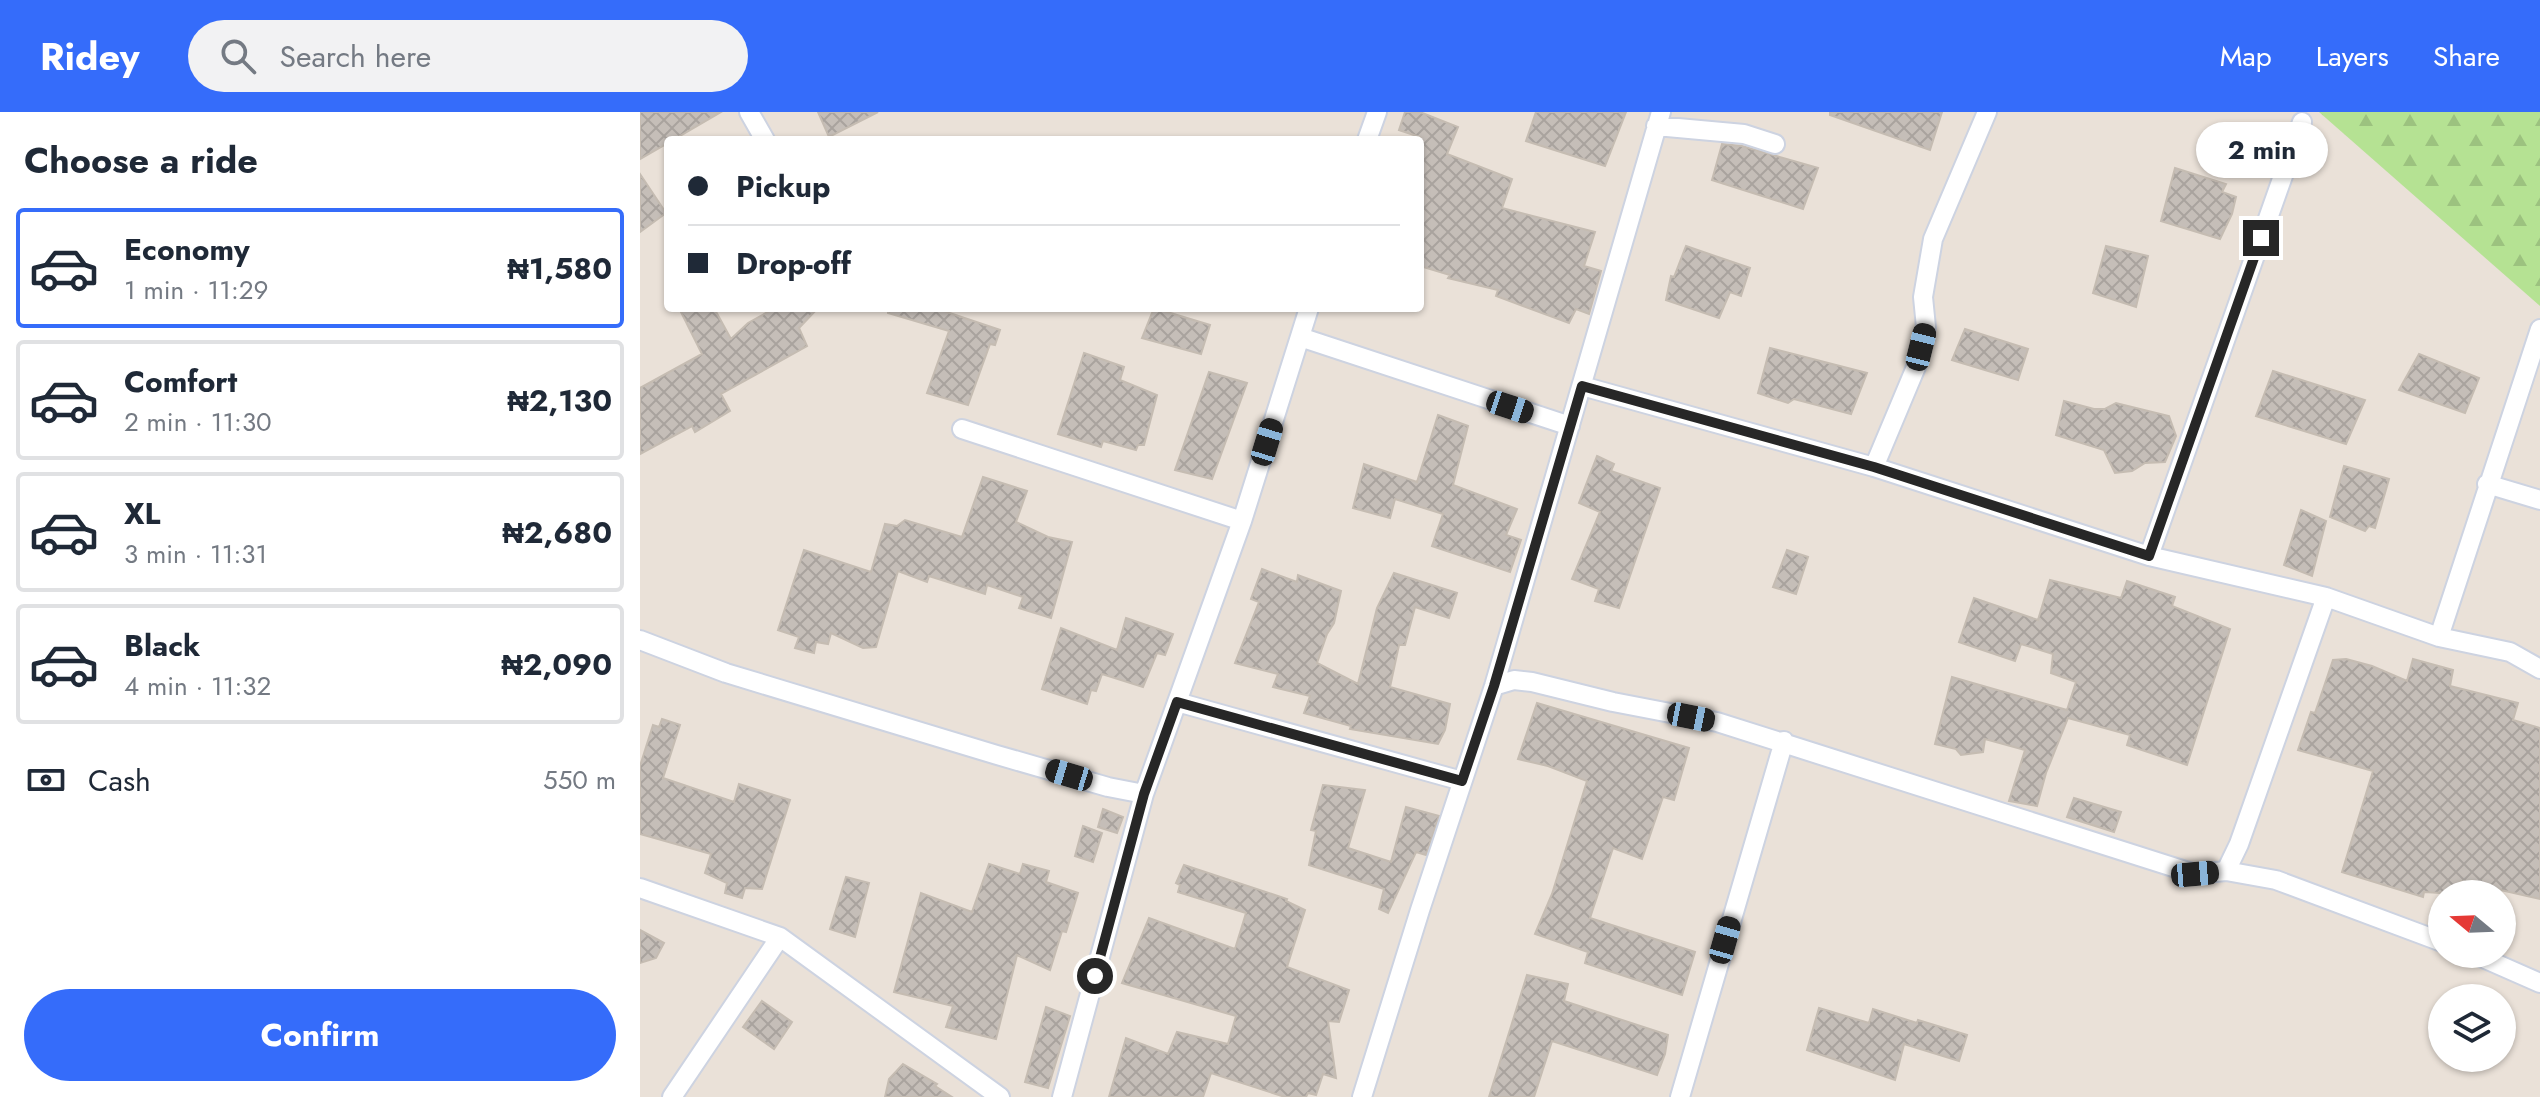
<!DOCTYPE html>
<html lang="en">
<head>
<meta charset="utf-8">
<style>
	:root { --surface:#fff; --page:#f2f2f3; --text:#1f2937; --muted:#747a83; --line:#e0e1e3; --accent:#356cfa }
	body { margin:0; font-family:Jost,sans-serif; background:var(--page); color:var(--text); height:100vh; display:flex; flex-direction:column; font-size:30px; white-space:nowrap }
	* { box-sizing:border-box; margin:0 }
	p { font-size:26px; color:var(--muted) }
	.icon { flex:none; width:44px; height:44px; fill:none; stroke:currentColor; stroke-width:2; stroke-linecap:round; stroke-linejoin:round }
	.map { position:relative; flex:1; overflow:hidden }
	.sheet { display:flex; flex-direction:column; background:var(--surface); width:640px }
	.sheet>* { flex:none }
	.guide { position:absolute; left:24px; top:24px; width:760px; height:176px; border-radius:8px; box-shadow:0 2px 6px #0004; display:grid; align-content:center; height:176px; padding:0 24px; background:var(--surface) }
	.needle { width:52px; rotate:289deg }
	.fabs { position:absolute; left:1788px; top:768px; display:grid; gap:16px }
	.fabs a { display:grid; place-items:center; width:88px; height:88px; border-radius:50%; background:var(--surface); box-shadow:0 2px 6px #0004; font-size:40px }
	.end { position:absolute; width:36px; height:36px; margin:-18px; border:10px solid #272727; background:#fff; box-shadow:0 0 0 4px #fff }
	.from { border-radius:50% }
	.bubble { position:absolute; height:56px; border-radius:28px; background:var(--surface); box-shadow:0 2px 6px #0004; font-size:26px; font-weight:700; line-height:56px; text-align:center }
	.car { position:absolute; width:24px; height:48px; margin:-24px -12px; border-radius:10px; box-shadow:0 0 6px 2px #0007; background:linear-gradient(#222 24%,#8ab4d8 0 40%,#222 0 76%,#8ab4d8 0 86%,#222 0) }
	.guide b { display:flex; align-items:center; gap:28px; height:76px; font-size:30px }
	.guide b+b { border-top:2px solid var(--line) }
	.guide i { width:20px; height:20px; background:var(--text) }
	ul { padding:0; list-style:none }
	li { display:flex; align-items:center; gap:24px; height:120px; margin:0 16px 12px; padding:0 8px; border:4px solid var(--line); border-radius:8px }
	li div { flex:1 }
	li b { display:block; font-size:30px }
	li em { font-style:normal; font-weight:700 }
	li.active { border-color:var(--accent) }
	li>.icon { width:72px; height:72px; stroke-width:1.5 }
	h2 { padding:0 24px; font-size:36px; line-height:96px }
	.pay { display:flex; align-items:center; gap:20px; height:88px; padding:0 24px; font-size:30px }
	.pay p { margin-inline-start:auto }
	.action { display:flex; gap:16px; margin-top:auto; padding:16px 24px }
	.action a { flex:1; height:92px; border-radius:48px; background:var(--accent); color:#fff; font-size:32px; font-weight:700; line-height:92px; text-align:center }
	header { display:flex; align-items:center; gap:48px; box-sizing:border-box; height:112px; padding:0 40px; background:var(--accent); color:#fff }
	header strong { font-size:38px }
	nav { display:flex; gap:44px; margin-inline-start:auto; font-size:28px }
	.search { width:560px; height:72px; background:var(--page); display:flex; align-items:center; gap:20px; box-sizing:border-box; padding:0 28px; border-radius:44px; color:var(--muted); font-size:30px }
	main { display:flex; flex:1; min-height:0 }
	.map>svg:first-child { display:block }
</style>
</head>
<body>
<header>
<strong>Ridey</strong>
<div class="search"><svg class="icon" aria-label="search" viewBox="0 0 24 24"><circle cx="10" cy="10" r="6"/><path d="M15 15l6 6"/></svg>Search here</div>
<nav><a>Map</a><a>Layers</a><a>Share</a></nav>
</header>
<main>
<section class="sheet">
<h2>Choose a ride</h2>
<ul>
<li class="active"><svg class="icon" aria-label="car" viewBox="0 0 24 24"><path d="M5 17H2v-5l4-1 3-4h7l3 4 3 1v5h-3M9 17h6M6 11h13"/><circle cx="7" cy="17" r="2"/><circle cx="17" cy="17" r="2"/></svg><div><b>Economy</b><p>1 min · 11:29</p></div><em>₦1,580</em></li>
<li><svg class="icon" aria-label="car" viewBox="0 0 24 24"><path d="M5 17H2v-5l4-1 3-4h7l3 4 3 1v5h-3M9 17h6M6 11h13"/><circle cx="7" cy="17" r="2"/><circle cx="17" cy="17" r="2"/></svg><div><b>Comfort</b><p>2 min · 11:30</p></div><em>₦2,130</em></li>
<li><svg class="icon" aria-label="car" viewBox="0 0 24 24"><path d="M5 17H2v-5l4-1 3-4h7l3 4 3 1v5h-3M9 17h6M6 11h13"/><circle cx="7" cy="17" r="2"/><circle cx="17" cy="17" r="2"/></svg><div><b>XL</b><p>3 min · 11:31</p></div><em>₦2,680</em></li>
<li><svg class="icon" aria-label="car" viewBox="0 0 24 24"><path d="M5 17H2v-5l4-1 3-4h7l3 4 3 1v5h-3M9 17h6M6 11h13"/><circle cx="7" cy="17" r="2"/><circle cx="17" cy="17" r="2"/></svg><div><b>Black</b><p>4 min · 11:32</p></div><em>₦2,090</em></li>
</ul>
<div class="pay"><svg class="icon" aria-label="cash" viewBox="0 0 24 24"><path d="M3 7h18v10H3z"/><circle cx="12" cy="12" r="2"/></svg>Cash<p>550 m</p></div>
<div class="action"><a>Confirm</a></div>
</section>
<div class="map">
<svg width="1900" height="985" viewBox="0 0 1900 985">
	<defs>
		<pattern id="forest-firs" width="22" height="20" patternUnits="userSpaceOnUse" patternTransform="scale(2)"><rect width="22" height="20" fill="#b5e293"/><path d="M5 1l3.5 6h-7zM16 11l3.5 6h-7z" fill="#9cc27f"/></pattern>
		<pattern id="building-cross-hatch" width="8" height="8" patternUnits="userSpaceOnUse" patternTransform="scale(2)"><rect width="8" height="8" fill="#c5beb8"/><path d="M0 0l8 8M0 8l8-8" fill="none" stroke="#a9a39e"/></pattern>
	</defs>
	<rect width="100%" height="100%" fill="#eae1d8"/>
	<path fill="url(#forest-firs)" d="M 1679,0 L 1900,0 L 1900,194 Z"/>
	<path fill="url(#building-cross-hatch)" stroke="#c5bcb2" stroke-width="2" d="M 0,0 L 81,0 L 33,28 L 28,28 L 28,31 L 0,47 Z
		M 178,0 L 238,0 L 189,25 Z
		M 765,0 L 780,0 L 818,15 L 807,42 L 872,67 L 862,96 L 955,120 L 944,154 L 961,159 L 949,202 L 936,197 L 929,211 L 856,184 L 858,178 L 808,166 L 810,163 L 780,154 L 780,25 L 759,18 Z
		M 896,0 L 986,0 L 965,54 L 886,29 Z
		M 1190,0 L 1302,0 L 1290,38 L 1190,3 Z
		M 1082,32 L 1102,34 L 1178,56 L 1163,97 L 1072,68 Z
		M 1535,56 L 1586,72 L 1582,80 L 1596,85 L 1592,102 L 1580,127 L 1521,109 Z
		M 0,62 L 26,101 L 0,120 Z
		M 1046,134 L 1110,156 L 1101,184 L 1090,180 L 1079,206 L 1026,188 L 1031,164 L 1034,165 Z
		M 1466,134 L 1508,144 L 1496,195 L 1453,181 Z
		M 39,196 L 74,196 L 91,227 L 108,211 L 135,196 L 178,196 L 159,216 L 167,234 L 81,282 L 90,299 L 55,320 L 52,314 L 0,342 L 0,276 L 62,242 Z
		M 248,196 L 295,196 L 360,218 L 355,233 L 350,232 L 328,293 L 287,281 L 309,219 L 248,201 Z
		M 514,196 L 570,213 L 561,242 L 502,226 Z
		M 1325,217 L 1388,237 L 1378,268 L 1312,248 Z
		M 1130,236 L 1227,261 L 1211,302 L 1154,287 L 1148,291 L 1118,281 Z
		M 444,241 L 484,255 L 480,268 L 517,283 L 504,333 L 498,333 L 496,338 L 463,329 L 461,335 L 418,322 Z
		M 1779,242 L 1839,266 L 1825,301 L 1759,278 Z
		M 1633,259 L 1725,288 L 1706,332 L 1616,304 Z
		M 569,260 L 607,271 L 572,367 L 535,358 Z
		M 1424,289 L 1454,297 L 1465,297 L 1476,291 L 1529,304 L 1536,324 L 1525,350 L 1505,351 L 1492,359 L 1475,361 L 1464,338 L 1416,323 Z
		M 798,303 L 828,314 L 813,373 L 877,397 L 866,423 L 881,428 L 870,460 L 792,434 L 803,402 L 755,387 L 750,406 L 713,396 L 724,352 L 777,370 Z
		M 957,344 L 974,352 L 971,359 L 1020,376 L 979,496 L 955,489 L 959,477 L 932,467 L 960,400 L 939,391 Z
		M 1704,354 L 1749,367 L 1735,416 L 1729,414 L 1725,419 L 1690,405 Z
		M 343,365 L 387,379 L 376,410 L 408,425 L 432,430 L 411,506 L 379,496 L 383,485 L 347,473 L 345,482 L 289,464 L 287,470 L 258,459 L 236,535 L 223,536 L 191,521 L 188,532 L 176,530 L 174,541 L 155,536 L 159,525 L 138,518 L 164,438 L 231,460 L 245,412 L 257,414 L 265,408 L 322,425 Z
		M 1661,398 L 1686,409 L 1672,464 L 1644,453 Z
		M 1147,438 L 1168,445 L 1156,482 L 1133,475 Z
		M 622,457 L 657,470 L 658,463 L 701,479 L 694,511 L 687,522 L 677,551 L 718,572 L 737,496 L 754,461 L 817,481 L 809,506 L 775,495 L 765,533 L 759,533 L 750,575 L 810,592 L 805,618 L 798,632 L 710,617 L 711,614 L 664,601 L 670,584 L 633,575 L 638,562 L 595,551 L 619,490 L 611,487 Z
		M 1410,468 L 1481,486 L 1487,469 L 1535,485 L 1532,494 L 1590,517 L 1547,653 L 1487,633 L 1490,623 L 1428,606 L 1406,661 L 1397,694 L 1369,689 L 1385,638 L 1345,627 L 1343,640 L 1321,643 L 1316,637 L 1295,632 L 1312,565 L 1427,598 L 1436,570 L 1411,561 L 1413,542 L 1381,532 L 1375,549 L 1319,530 L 1334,486 L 1398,508 Z
		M 486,506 L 533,522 L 525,543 L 517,541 L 503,575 L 462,562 L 456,579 L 451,578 L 447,592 L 402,577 L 421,516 L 477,538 Z
		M 1706,547 L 1732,554 L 1767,569 L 1773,547 L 1813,558 L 1810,574 L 1878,591 L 1873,608 L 1900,616 L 1900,787 L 1821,769 L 1817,782 L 1784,780 L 1783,785 L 1702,760 L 1733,659 L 1658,638 L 1671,600 L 1675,601 L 1693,548 Z
		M 897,591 L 1049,636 L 1034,688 L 1023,685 L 1002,747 L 973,736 L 950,806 L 1055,840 L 1042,883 L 945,851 L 948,840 L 895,822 L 912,782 L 947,669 L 908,654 L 878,647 Z
		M 22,607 L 40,613 L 23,666 L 94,690 L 99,672 L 150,688 L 122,777 L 105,776 L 102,786 L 85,781 L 87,771 L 65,761 L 71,742 L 0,722 L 0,654 L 13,613 L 19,615 Z
		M 683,673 L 725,678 L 708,736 L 751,750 L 766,695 L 799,704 L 786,743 L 776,740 L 748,801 L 739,797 L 744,777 L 669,753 L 676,719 L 671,718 Z
		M 1434,686 L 1481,700 L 1474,720 L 1427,705 Z
		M 463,697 L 483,705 L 477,721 L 458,715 Z
		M 443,714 L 462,721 L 453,750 L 435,744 Z
		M 349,752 L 380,762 L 383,752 L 409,759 L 406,770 L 438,781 L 426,820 L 422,819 L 410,858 L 377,843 L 356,927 L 306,915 L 313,894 L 254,880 L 281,781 L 332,800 Z
		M 544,753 L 647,787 L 646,789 L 665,798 L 647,855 L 709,878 L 699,910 L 688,909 L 696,966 L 683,962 L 676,983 L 668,981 L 666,985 L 645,985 L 571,961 L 563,985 L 469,985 L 486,926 L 528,942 L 537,920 L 588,932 L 596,904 L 482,871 L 509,806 L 595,837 L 606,801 L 538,780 L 540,773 L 536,771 Z
		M 206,765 L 229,771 L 215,825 L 190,817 Z
		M 0,818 L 24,831 L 16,846 L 0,851 Z
		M 887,863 L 928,872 L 924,889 L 1028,923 L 1025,942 L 1017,963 L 912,929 L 894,985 L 849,985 Z
		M 122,889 L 152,910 L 134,937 L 103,915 Z
		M 406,895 L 430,904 L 408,976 L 385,970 Z
		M 1179,896 L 1229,911 L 1233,897 L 1277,911 L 1278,908 L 1327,923 L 1319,949 L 1264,932 L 1255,968 L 1167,938 Z
		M 263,952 L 297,972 L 295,974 L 312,985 L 245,985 L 249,967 Z"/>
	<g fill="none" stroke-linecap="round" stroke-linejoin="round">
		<g stroke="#cdd3e1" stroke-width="22">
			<path id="street" d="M 109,0 L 125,28
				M 1016,14 L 1104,22 L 1135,32
				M 727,28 L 737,0
				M 660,225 L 930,314
				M 942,274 L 1234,355 L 1509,444 L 1686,485 L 1799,525 L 1870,540 L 1900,557
				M 322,317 L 602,409
				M 1234,355 L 1276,255 L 1286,215 L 1283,185 L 1293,127 L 1347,0
				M 1847,372 L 1900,388
				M 1509,444 L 1662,10
				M 1799,525 L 1900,217
				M 0,528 L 86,561 L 357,643 L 468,675 L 504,682
				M 854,574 L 874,568 L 892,570 L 973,590 L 1077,610 L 1555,762 L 1586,759 L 1636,768 L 1802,830
				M 537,590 L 822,669
				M 1586,759 L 1599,732 L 1686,485
				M 0,776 L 140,825 L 360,985
				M 1834,842 L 1900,871
				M 32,985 L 140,825
				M 422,985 L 504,682 L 602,409 L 669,196
				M 722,985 L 780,798 L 854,574 L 1021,0
				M 1040,985 L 1144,629"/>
		</g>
		<use href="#street" stroke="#fff" stroke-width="18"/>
	</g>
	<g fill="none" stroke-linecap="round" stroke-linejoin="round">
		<path stroke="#272727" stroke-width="10" d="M 455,864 L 504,682 L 537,590 L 822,669 L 854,574 L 942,274 L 1234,355 L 1509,444 L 1621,126"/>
	</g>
</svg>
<div class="fabs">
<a><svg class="needle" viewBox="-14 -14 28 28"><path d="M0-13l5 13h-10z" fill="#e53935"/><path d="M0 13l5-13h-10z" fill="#747a83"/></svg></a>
<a><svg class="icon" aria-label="layers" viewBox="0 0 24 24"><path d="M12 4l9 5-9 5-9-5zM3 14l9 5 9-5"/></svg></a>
</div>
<i class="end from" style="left:455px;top:864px"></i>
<i class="end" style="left:1621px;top:126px"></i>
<div class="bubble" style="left:1556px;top:10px;width:132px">2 min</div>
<i class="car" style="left:1281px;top:235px;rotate:14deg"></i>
<i class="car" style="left:870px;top:295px;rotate:108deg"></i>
<i class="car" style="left:627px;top:330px;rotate:17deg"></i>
<i class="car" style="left:1051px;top:605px;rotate:101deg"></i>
<i class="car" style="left:429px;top:663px;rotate:287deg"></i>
<i class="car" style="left:1555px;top:762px;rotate:85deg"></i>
<i class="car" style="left:1085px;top:828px;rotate:16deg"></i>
<div class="guide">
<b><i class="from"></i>Pickup</b>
<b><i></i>Drop-off</b>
</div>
</div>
</main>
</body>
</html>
